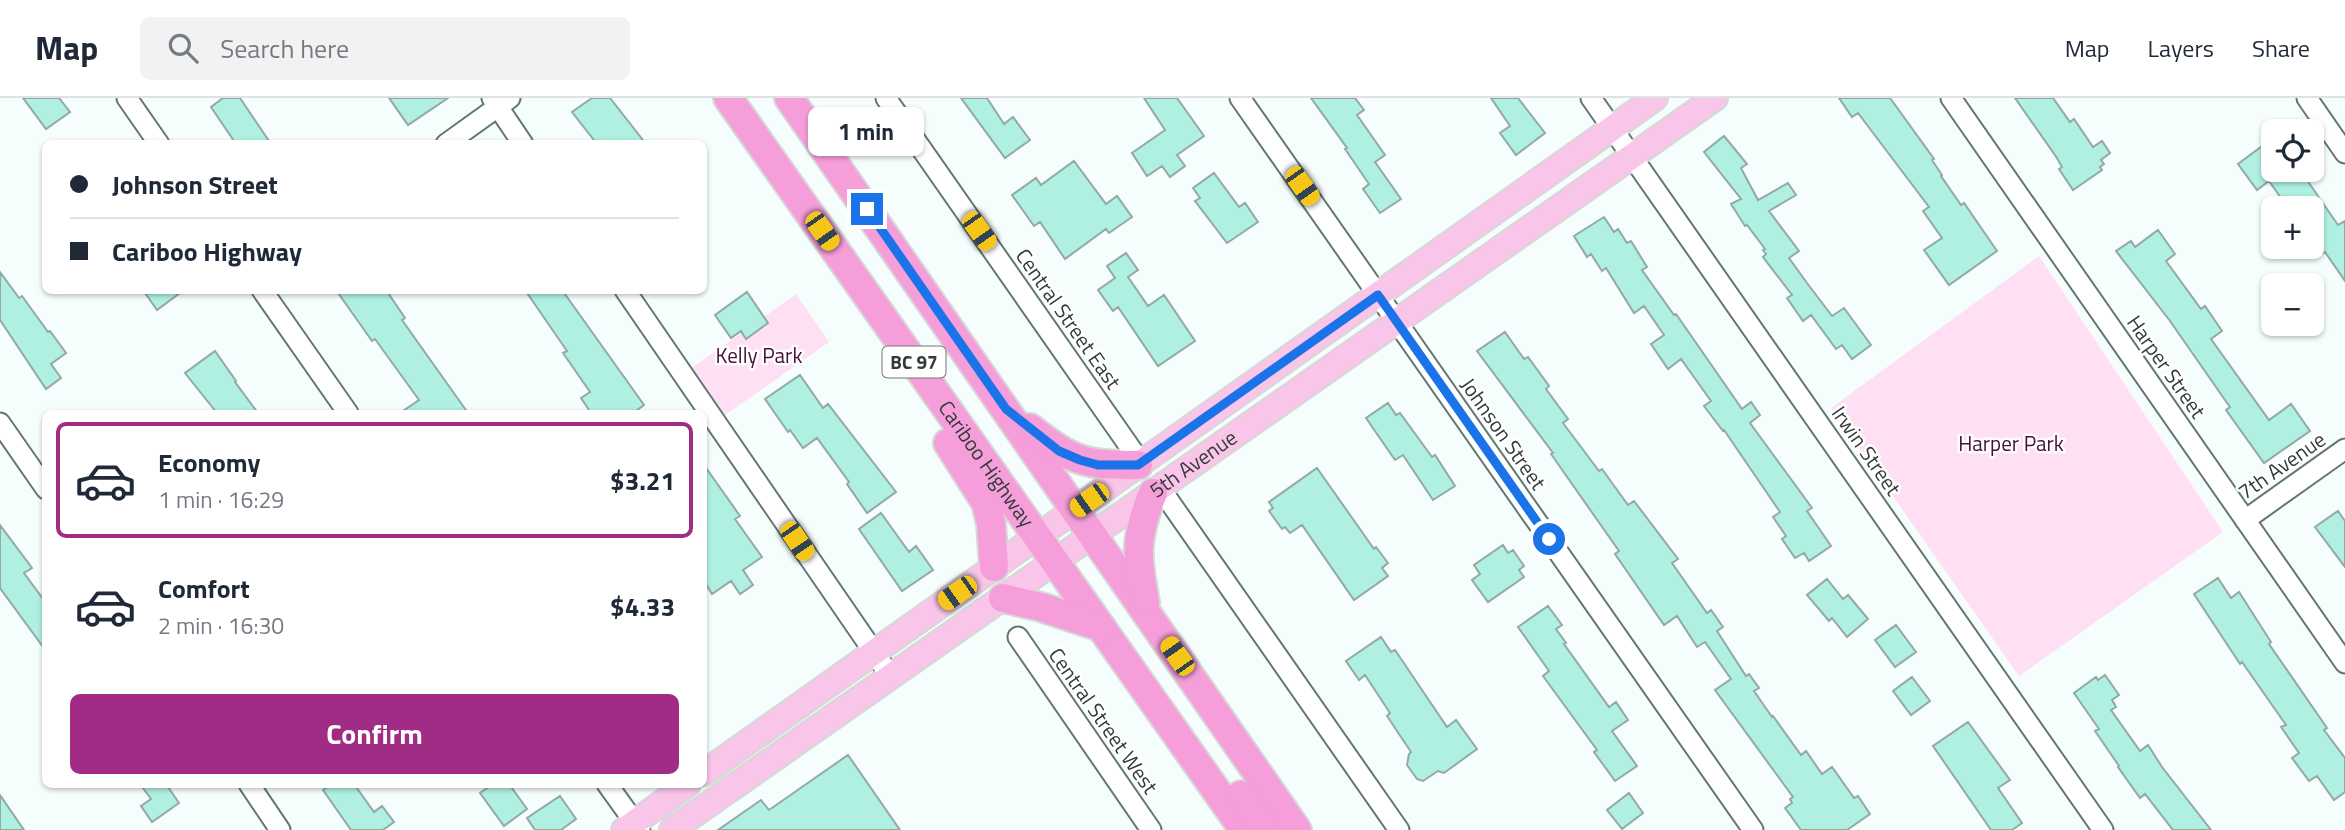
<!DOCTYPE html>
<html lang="en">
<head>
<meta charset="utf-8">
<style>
	:root { --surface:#fff; --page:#f2f2f3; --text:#1f2937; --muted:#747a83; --line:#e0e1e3; --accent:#a12c85 }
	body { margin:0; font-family:"Titillium Web",sans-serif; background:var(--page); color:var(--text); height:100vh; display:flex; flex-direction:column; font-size:26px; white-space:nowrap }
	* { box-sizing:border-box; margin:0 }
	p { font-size:23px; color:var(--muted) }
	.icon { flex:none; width:38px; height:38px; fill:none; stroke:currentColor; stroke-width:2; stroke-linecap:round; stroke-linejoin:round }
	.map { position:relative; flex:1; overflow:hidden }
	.details { position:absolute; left:42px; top:312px; width:665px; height:378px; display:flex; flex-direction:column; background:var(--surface); border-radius:10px; box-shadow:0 2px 5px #0004 }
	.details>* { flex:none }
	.top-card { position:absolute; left:42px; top:42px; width:665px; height:154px; border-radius:10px; box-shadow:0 2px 5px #0004; display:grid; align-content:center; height:154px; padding:0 28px; background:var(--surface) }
	.tools { position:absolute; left:2261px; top:21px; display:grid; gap:14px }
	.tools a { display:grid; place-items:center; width:63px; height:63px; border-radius:10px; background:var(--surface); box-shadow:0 2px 5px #0004; font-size:35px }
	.end { position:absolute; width:32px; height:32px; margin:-16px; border:9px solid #1a73e8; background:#fff; box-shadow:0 0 0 4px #fff }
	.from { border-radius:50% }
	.bubble { position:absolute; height:49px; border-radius:10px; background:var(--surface); box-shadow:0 2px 5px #0004; font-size:23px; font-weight:700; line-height:49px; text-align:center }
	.car { position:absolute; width:21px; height:42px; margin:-21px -10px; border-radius:9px; box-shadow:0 0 5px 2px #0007; background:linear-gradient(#f5c518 24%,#345 0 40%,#f5c518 0 76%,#345 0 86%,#f5c518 0) }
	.top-card b { display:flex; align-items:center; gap:24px; height:66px; font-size:26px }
	.top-card b+b { border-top:2px solid var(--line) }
	.top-card i { width:18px; height:18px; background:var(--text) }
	ul { padding:12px 0 0; list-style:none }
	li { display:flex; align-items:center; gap:21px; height:116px; margin:0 14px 10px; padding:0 14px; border:4px solid transparent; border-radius:10px }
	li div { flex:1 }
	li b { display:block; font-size:26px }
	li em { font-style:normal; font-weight:700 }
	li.active { border-color:var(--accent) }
	li>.icon { width:63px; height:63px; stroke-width:1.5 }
	.primary-button { display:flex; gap:14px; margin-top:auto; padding:14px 28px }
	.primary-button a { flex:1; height:80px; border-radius:10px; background:var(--accent); color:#fff; font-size:28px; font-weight:700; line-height:80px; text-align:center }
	header { display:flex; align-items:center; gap:42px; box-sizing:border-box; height:98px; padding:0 35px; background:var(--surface); border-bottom:2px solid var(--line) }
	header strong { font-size:33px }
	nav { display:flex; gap:38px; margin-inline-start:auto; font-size:24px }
	.search { width:490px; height:63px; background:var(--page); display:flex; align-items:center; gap:18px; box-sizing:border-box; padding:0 24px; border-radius:10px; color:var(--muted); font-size:26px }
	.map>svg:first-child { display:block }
</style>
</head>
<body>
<header>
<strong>Map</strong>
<div class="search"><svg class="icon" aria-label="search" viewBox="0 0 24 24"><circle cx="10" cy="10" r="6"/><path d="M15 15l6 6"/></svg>Search here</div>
<nav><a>Map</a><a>Layers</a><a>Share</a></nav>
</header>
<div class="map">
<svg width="2345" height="732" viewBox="0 0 2345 732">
	<rect width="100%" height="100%" fill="#f5fefc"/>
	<path fill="#fedff3" d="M 2039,158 L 2223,434 L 2019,578 L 1831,310 Z
		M 796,196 L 829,244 L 721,320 L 689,272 Z"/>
	<path fill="#aff0e3" stroke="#93a9a5" stroke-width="2" d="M 23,0 L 59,0 L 70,14 L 46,31 Z
		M 223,0 L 240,0 L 271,46 L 236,46 L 211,9 Z
		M 389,0 L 448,0 L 408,27 Z
		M 592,0 L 610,0 L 646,46 L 597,46 L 572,14 Z
		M 961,0 L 987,0 L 1004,26 L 1013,19 L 1030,42 L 1005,60 Z
		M 1144,0 L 1177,0 L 1204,38 L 1177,57 L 1185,68 L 1170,79 L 1162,68 L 1147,78 L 1132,55 L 1165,32 Z
		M 1311,0 L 1355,0 L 1364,12 L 1357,17 L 1385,57 L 1375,64 L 1401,101 L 1380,115 L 1363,91 L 1369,86 L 1345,51 L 1347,50 Z
		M 1491,0 L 1518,0 L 1545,35 L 1516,57 L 1500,35 L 1510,28 Z
		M 1839,0 L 1890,0 L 1934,61 L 1932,62 L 1942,77 L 1941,78 L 1961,107 L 1964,105 L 1997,153 L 1949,187 L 1924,152 L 1942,140 L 1923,113 L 1929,109 L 1858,15 L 1852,19 Z
		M 2015,0 L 2053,0 L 2070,24 L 2074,21 L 2093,49 L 2102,43 L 2110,55 L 2101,62 L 2104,66 L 2100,69 L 2102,72 L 2073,92 L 2059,71 L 2062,69 L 2057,60 Z
		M 1724,38 L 1747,66 L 1741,70 L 1758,102 L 1788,85 L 1796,97 L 1769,113 L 1799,153 L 1789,160 L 1807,185 L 1832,218 L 1844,210 L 1871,247 L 1852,261 L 1842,247 L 1836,251 L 1811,217 L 1803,223 L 1787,200 L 1792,197 L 1763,159 L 1766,156 L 1763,152 L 1765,151 L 1747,127 L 1745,128 L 1731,106 L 1741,101 L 1704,54 Z
		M 2273,40 L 2273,72 L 2300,72 L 2338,127 L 2345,123 L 2345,183 L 2325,154 L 2321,156 L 2317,150 L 2312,153 L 2312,110 L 2288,110 L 2269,83 L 2257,92 L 2238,66 Z
		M 1074,63 L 1106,106 L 1117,98 L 1132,119 L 1109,135 L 1106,131 L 1065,161 L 1040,124 L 1034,128 L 1012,97 L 1036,80 L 1041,87 Z
		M 1214,75 L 1239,109 L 1245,105 L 1258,124 L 1227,145 L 1195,103 L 1200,100 L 1193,90 Z
		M 1604,119 L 1614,134 L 1618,131 L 1627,145 L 1631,143 L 1647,169 L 1642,172 L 1674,217 L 1676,216 L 1742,311 L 1751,304 L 1760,317 L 1750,325 L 1812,410 L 1807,413 L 1831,448 L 1809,463 L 1804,455 L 1795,460 L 1782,441 L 1786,438 L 1773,419 L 1780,414 L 1724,332 L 1723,333 L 1704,308 L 1711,303 L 1681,261 L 1668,271 L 1651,246 L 1664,237 L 1644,208 L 1634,215 L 1606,170 L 1602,173 L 1591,156 L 1587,159 L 1574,138 Z
		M 2158,132 L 2175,156 L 2166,163 L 2201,211 L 2205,208 L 2222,233 L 2211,241 L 2269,322 L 2291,306 L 2310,333 L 2264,365 L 2226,312 L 2230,309 L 2225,302 L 2170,223 L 2116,153 L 2131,143 L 2135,149 Z
		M 1126,155 L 1138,172 L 1128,179 L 1148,208 L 1164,197 L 1195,243 L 1158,268 L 1118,209 L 1113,213 L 1098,192 L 1115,180 L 1107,168 Z
		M 0,174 L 19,200 L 22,198 L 48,234 L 50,233 L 66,255 L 51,266 L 61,280 L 46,291 L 0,222 Z
		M 143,192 L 184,192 L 157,212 Z
		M 336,192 L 386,192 L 405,220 L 402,222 L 468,315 L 400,315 L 419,302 L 375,241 L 372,243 Z
		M 525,192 L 562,192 L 644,307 L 633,315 L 591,315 L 581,300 L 590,294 L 563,255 L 567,253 Z
		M 747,194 L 768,225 L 746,241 L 741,233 L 731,240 L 715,217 Z
		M 1505,234 L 1524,261 L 1528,259 L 1549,288 L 1546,291 L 1568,321 L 1563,325 L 1599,373 L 1602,371 L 1628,407 L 1634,403 L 1678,461 L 1672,465 L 1707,515 L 1711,512 L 1723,529 L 1717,533 L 1746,578 L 1749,576 L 1759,590 L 1754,593 L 1772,619 L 1773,618 L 1801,657 L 1806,653 L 1822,676 L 1832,669 L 1854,700 L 1858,698 L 1870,716 L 1847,732 L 1801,732 L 1785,710 L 1792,705 L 1790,701 L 1793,699 L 1715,592 L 1731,581 L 1705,544 L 1697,549 L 1677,518 L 1664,527 L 1615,456 L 1619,453 L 1551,356 L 1553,355 L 1477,253 Z
		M 215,253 L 236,283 L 235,284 L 258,315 L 217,315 L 185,275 Z
		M 800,277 L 823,310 L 828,306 L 896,394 L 867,415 L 847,386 L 849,384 L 817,340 L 803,350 L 790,332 L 788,334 L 765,301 Z
		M 1388,305 L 1396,317 L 1400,315 L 1432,359 L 1435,357 L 1455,388 L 1433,402 L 1403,357 L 1395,362 L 1366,320 Z
		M 704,367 L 740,418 L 735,421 L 762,459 L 743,472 L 753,487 L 740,496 L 731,483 L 712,496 L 704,483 Z
		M 1317,370 L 1374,451 L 1376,449 L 1388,465 L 1382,470 L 1388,478 L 1354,502 L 1302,427 L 1290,435 L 1285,429 L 1282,431 L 1269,413 L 1273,410 L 1269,404 Z
		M 2338,413 L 2345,423 L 2345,469 L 2315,429 Z
		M 881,415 L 909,454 L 916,448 L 933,472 L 902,493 L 859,431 Z
		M 0,427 L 32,470 L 24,475 L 46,505 L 46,553 L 0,490 Z
		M 1503,447 L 1508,455 L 1513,452 L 1524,468 L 1519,472 L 1524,479 L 1488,504 L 1472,482 L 1480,476 L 1474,467 Z
		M 2218,480 L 2231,500 L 2239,494 L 2271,544 L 2269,546 L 2327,630 L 2324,632 L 2345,660 L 2345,694 L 2334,702 L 2317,678 L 2309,683 L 2292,660 L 2299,655 L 2281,629 L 2286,627 L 2242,564 L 2240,566 L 2194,496 Z
		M 1827,481 L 1843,501 L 1848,497 L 1868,521 L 1847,539 L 1832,520 L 1829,523 L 1807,497 Z
		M 1548,508 L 1562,527 L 1556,531 L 1566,545 L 1564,546 L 1609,609 L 1616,604 L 1628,622 L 1612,633 L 1637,668 L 1615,683 L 1594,654 L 1597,652 L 1543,578 L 1549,573 L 1518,529 Z
		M 1896,527 L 1916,554 L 1895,569 L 1875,542 Z
		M 1381,539 L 1391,554 L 1395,552 L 1447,629 L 1456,622 L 1477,651 L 1444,675 L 1438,673 L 1423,683 L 1417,681 L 1407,667 L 1409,656 L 1411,654 L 1387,618 L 1390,615 L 1365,577 L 1359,582 L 1346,563 Z
		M 2105,577 L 2119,597 L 2112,602 L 2116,609 L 2111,612 L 2140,653 L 2148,647 L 2162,669 L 2211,732 L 2173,732 L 2145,696 L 2140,700 L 2118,669 L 2119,668 L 2095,633 L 2099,631 L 2074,595 L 2096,579 L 2098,582 Z
		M 1912,579 L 1930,603 L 1911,617 L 1893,593 Z
		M 1968,624 L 2010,682 L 1998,690 L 2022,725 L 2012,732 L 1991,732 L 1933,648 Z
		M 848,657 L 900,732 L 718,732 L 761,702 L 769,712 Z
		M 140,686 L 166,686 L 179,705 L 152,724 L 141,708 L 151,701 Z
		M 332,686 L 354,686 L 374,714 L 382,708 L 394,724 L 383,732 L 351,732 L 323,692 Z
		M 493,686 L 509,686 L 527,711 L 504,728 L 480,695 Z
		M 1629,695 L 1643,715 L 1622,731 L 1607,712 Z
		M 0,697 L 24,732 L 0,732 Z
		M 560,698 L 576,721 L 561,732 L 535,732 L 527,720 Z"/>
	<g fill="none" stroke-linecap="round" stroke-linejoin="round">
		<g stroke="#637873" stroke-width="23">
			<path id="minor" d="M 127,0 L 159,46
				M 492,0 L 523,46
				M 886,0 L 1141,365
				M 1240,0 L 1753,732
				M 1591,0 L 2103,732
				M 1951,0 L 2345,565
				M 2307,0 L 2345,55
				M 446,46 L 510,0
				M 262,192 L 348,315
				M 625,192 L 891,579
				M 0,325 L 46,391
				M 1160,390 L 1399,732
				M 2245,422 L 2345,351
				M 1018,539 L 1151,732
				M 249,686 L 280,732
				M 607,686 L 640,732"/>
		</g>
		<g stroke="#d6d8d7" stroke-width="28">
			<g id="major">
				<path d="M 704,675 L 1655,0"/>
				<path d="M 624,732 L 688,686"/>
				<path id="s1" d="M 672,732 L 1715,0"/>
			</g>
		</g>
		<g stroke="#d6d8d7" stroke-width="32">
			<g id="highway">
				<path id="s2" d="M 728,0 L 1244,732"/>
				<path d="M 789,0 L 1297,732"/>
				<path d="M 1030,330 C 1073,364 1084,367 1138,367"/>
				<path d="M 948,345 L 986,405 L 991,425 L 994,469"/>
				<path d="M 1003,500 L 1041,509 L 1101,529"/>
				<path d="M 1145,504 C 1136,459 1135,438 1153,395"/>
				<path d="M 1241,697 L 1266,732"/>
			</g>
		</g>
		<use href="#minor" stroke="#fff" stroke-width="19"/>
		<use href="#major" stroke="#f9c5e9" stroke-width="24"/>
		<use href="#highway" stroke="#f59eda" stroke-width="28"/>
	</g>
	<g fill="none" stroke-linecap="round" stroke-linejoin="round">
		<path stroke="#1a73e8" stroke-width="9" d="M 867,111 L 1006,311 L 1059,353 L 1080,362 L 1098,367 L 1138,367 L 1378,197 L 1549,441"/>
	</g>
	<g text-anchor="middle" stroke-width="5" stroke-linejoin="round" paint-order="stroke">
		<rect fill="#fff" stroke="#707674" stroke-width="2" x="882.5" y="248.5" width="63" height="31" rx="5"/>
		<g font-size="19" font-weight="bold" fill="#323b39">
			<text x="914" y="271">BC 97</text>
		</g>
		<g font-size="21" fill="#323b39" stroke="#fff">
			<text transform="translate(1068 221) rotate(55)" y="7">Central Street East</text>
			<text transform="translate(2166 269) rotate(55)" y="7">Harper Street</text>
			<text transform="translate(1503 336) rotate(55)" y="7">Johnson Street</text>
			<text transform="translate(1866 353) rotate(55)" y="7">Irwin Street</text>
			<text dy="7" stroke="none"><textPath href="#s2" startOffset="448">Cariboo Highway</textPath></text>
			<text dy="7" stroke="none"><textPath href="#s1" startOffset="637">5th Avenue</textPath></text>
			<text transform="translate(2282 368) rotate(-35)" y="7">7th Avenue</text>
			<text transform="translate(1103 623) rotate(55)" y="7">Central Street West</text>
		</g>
		<g font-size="21" fill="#461039" stroke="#fff">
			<text x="759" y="265">Kelly Park</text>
			<text x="2011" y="353">Harper Park</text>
		</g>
	</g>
</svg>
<div class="tools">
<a><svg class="icon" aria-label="locate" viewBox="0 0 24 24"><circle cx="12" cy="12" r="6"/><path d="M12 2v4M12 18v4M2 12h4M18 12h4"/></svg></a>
<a>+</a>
<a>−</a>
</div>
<i class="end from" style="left:1549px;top:441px"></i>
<i class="end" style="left:867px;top:111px"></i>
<div class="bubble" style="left:808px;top:9px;width:116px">1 min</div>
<i class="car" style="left:1302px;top:88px;rotate:145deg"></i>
<i class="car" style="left:822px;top:133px;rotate:145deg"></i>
<i class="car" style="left:979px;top:133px;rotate:145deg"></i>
<i class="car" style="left:1089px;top:402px;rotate:235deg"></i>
<i class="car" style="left:797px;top:443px;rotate:146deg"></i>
<i class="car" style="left:957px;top:495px;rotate:235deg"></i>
<i class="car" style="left:1177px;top:558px;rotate:325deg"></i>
<div class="top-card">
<b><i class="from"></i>Johnson Street</b>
<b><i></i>Cariboo Highway</b>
</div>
<section class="details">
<ul>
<li class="active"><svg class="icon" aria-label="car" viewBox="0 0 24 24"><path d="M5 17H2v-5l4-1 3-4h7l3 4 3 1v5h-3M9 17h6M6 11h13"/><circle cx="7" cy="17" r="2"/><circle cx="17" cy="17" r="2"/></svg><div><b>Economy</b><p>1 min · 16:29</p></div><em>$3.21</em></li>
<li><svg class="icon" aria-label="car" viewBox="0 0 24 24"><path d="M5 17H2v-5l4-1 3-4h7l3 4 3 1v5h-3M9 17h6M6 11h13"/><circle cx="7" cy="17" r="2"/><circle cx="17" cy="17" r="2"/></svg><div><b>Comfort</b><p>2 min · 16:30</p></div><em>$4.33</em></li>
</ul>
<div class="primary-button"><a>Confirm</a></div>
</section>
</div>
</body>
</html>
